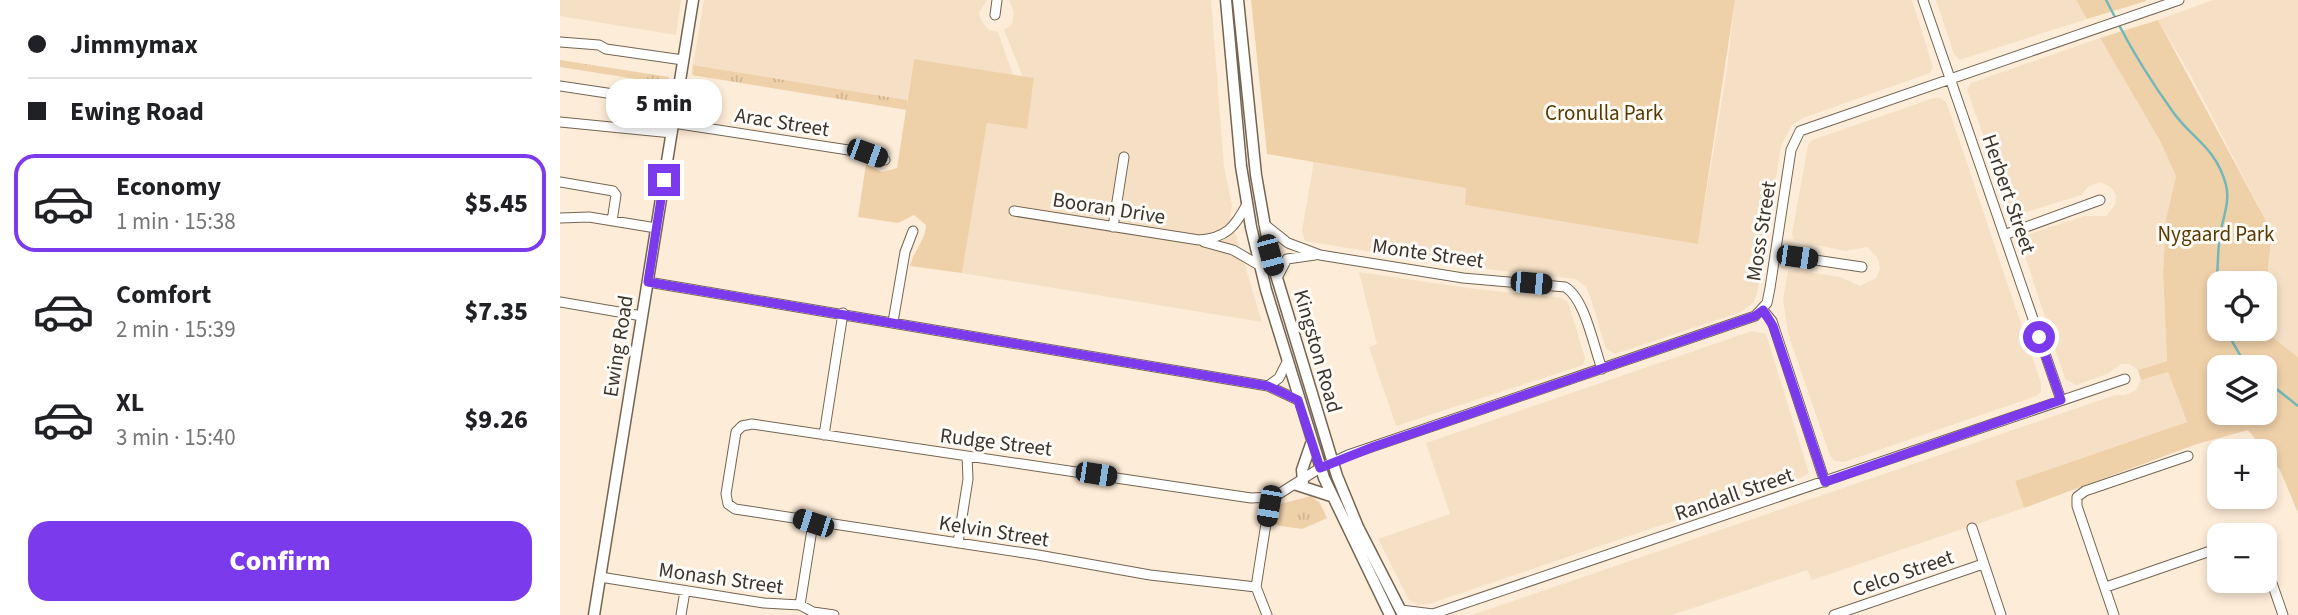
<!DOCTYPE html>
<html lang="en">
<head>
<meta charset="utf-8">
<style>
	:root { --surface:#fff; --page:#f6f6f6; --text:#202124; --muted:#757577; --line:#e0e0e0; --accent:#7c3aed }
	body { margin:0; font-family:"Source Sans 3",sans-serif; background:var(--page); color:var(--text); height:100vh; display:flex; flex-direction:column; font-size:26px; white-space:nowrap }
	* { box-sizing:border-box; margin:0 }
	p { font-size:23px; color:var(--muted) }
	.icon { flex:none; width:38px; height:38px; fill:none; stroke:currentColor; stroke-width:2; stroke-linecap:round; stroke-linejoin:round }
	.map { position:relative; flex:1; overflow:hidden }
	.drawer { display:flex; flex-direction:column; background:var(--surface); width:560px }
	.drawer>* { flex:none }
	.hud { display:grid; align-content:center; height:154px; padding:0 28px; background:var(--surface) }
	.fabs { position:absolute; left:1647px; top:271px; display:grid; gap:14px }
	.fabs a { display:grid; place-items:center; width:70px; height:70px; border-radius:14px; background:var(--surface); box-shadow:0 4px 10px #0003; font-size:35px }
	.end { position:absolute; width:32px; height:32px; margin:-16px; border:9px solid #7c3aed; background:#fff; box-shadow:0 0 0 4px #fff }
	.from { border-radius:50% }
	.bubble { position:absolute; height:49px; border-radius:21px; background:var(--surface); box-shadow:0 4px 10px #0003; font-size:23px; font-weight:800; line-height:49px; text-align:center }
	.car { position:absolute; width:21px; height:42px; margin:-21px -10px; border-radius:9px; box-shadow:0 0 5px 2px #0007; background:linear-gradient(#222 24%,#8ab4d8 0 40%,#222 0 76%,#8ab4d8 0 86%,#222 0) }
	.hud b { display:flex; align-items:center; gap:24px; height:66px; font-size:26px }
	.hud b+b { border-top:2px solid var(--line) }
	.hud i { width:18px; height:18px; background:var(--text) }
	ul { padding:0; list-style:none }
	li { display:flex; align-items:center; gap:21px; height:98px; margin:0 14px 10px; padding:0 14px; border:4px solid transparent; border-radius:21px }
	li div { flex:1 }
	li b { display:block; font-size:26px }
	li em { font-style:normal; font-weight:800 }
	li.on { border-color:var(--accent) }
	li>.icon { width:63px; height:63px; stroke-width:1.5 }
	.button { display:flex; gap:14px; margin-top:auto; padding:14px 28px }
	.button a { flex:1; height:80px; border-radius:21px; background:var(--accent); color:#fff; font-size:28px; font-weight:800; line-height:80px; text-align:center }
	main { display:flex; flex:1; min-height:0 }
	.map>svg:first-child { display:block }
</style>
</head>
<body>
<main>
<section class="drawer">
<div class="hud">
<b><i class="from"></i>Jimmymax</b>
<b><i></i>Ewing Road</b>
</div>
<ul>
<li class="on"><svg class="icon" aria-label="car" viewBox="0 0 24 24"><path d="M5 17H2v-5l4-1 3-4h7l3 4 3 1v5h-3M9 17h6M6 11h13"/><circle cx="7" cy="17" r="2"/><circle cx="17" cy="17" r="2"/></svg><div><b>Economy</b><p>1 min · 15:38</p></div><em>$5.45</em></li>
<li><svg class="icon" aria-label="car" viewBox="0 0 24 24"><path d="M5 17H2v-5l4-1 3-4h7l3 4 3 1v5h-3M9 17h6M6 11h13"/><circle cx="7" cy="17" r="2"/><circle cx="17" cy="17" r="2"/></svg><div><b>Comfort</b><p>2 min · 15:39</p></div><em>$7.35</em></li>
<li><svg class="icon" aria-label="car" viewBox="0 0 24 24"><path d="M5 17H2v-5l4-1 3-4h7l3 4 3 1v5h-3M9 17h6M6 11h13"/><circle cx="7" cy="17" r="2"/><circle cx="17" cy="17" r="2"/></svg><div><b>XL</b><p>3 min · 15:40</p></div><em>$9.26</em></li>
</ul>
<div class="button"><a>Confirm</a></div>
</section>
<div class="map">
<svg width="1738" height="615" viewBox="0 0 1738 615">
	<defs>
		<pattern id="grass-tufts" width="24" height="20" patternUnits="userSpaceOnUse" patternTransform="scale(1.75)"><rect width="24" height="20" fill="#efd1a9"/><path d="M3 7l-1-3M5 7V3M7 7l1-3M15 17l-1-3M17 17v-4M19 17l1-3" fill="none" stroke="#ceb492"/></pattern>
	</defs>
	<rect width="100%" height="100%" fill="#fdecd7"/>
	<path fill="#f6e0c5" d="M 0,0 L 121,0 L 116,35 L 0,16 Z
		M 144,0 L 427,0 L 419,13 L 422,22 L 429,30 L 438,32 L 453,75 L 354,59 L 347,100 L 133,65 Z
		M 449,0 L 651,0 L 664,167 L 672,205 L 670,216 L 702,322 L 402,273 L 427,123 L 466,129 L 474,79 L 463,77 L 444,30 L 452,25 L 454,12 Z
		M 1175,0 L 1352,0 L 1373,67 L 1370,73 L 1243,118 L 1232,125 L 1221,146 L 1197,293 L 1193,303 L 1181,312 L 1055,354 L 1046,349 L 1031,299 L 1026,287 L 1016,279 L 891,265 L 745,241 L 742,231 L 754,161 L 907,188 L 906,205 L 1138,243 L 1166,75 Z
		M 1376,0 L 1516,0 L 1527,19 L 1399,60 L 1394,54 Z
		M 1653,0 L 1738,0 L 1738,357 L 1702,329 L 1704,329 L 1712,232 L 1630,74 L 1598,20 Z
		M 1540,38 L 1600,141 L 1616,176 L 1606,219 L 1603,272 L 1607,361 L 1578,370 L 1569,364 L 1561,364 L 1547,374 L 1516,385 L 1505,379 L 1461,243 L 1466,235 L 1524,216 L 1546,216 L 1555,205 L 1556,195 L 1551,187 L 1540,182 L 1529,186 L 1521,195 L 1457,215 L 1450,210 L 1407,90 L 1411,83 Z
		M 1374,98 L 1382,98 L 1387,104 L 1481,383 L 1481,392 L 1476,396 L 1284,462 L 1275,461 L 1270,456 L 1228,333 L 1223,299 L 1228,271 L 1235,270 L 1280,277 L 1300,286 L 1316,278 L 1320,269 L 1318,258 L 1307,247 L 1285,251 L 1234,240 L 1232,234 L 1248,145 L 1252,140 Z
		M 799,272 L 907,288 L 1002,298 L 1008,302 L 1025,358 L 1023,365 L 836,426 L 809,347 L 817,344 Z
		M 1192,331 L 1206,334 L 1249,473 L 1243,477 L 869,604 L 858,605 L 849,600 L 818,539 L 890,514 L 866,443 Z
		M 1608,372 L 1627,422 L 1455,481 L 1464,508 L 1252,580 L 1247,570 L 1112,615 L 912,615 L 1555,395 L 1565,395 L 1575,391 L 1581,380 Z"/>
	<path fill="url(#grass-tufts)" d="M 0,60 L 109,77 L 108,84 L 0,67 Z
		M 133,65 L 347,100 L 347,110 L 132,75 Z
		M 751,496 L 760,503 L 767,518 L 742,529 L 714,525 L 720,504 Z"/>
	<path fill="#efd1a9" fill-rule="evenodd" d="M 691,0 L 1175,0 L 1138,244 L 905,205 L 906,188 L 707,154 Z
		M 1516,0 L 1586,0 L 1586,1 L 1527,19 Z
		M 1598,20 L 1712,232 L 1705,302 L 1704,284 L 1659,284 L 1659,329 L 1702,329 L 1738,357 L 1738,513 L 1720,470 L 1688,430 L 1637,444 L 1464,508 L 1455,481 L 1627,422 L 1608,372 L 1581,380 L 1578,370 L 1607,361 L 1603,272 L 1606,219 L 1616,176 L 1600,141 L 1540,38 ZM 1659,368 L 1704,368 L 1704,413 L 1659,413 Z
		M 354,59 L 474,78 L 467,129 L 427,123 L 402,273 L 350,266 C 354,250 366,240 366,225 L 354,215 L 338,223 L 298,217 L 306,164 L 322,172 L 337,168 Z"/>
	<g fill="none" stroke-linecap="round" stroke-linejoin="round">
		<path stroke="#74b7b8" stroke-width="2.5" d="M 1546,0 L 1556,19
			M 1559,25 C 1575,56 1593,84 1613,112 C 1632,139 1656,147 1666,185 C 1671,204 1660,224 1659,243 C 1657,268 1656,294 1659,319
			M 1665,329 L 1680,355 L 1693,368
			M 1704,379 L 1738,406"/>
		<g stroke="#746552" stroke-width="11">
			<path id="minor" d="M 1363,0 L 1501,400
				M 435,15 L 437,0
				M 0,42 L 39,45 L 46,49 L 123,60
				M 0,86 L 60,95 L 71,107 L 88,117 L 114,121
				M 0,122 L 112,133
				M 113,123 L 308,153 L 325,160
				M 0,182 L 53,191 L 56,195 L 52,221
				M 454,211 L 639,240 C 666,238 675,227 687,204
				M 0,218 L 29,217 L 96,228
				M 704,224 L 728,243 L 760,255 L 903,278 L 1005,287 C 1025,298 1034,348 1042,369
				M 553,227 L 564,157
				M 1444,235 L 1540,200
				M 644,242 L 673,250 L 699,265
				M 1215,254 L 1302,267
				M 717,278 L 727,259 L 755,255
				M 88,282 L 708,386 L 738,400
				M 0,302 L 82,316
				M 1203,310 L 1212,321 L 1265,482
				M 333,322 L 345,252 L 353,231
				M 708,386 L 719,378 L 727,362
				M 264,435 L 283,313
				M 1412,528 L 1441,615
				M 398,543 L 408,479 L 407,456
				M 1704,560 L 1723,615
				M 40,577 L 204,603 L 240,605 L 253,612 L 274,615
				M 696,587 L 590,575 L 478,555 L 175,509 L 168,504 L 166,494 L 176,432 L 182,426 L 192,424 L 691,498 L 714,497 L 760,468 L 788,455 L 1195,316 L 1207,303 L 1210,288 L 1231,150 L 1240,131 L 1619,0
				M 1546,587 L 1659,548
				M 240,605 L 253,523
				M 841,610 L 873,614 L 1565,379
				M 121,615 L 125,591
				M 707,615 L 696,587 L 710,498
				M 1274,615 L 1423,564
				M 1554,615 L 1517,506 L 1517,497 L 1525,491 L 1628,456"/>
		</g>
		<g stroke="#746552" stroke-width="13">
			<path id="major" d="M 666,0 L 681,166 L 691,227 L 706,290 L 764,478 L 830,615
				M 678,0 L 696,175 L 710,255 L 777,476 L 798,527 L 843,615
				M 743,481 L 742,470 L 751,444
				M 737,485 L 771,496
				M 34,615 L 133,0"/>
		</g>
		<use href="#minor" stroke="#fff" stroke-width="9"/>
		<use href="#major" stroke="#fff" stroke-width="10"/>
	</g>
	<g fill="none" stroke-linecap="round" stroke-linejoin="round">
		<path stroke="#7c3aed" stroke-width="9" d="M 104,180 L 88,282 L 708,386 L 738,400 L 760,468 L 813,447 L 1195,316 L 1203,310 L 1213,326 L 1265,482 L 1501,400 L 1479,337"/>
	</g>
	<g text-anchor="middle" stroke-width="6" stroke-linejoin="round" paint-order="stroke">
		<g font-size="21" fill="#583900" stroke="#fffcf7">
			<text x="1044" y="120">Cronulla Park</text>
			<text x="1656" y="241">Nygaard Park</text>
		</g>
		<g font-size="21" fill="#3c352d" stroke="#fffcf7">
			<text transform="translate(222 122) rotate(9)" y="7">Arac Street</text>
			<text transform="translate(1449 194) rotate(71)" y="7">Herbert Street</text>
			<text transform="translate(549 208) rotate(9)" y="7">Booran Drive</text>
			<text transform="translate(1201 231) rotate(-81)" y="7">Moss Street</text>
			<text transform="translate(868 253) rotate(8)" y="7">Monte Street</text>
			<text transform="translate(58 346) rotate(-81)" y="7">Ewing Road</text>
			<text transform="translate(758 351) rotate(74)" y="7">Kingston Road</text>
			<text transform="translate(436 442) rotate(7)" y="7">Rudge Street</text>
			<text transform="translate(1174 494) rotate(-19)" y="7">Randall Street</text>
			<text transform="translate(434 531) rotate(9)" y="7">Kelvin Street</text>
			<text transform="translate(1343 573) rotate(-19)" y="7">Celco Street</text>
			<text transform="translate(161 578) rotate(8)" y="7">Monash Street</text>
		</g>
	</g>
</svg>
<div class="fabs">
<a><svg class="icon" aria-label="locate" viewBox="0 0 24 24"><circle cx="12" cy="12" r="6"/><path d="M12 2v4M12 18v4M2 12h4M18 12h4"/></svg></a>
<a><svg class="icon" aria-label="layers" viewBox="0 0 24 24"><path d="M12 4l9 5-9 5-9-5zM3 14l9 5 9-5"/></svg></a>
<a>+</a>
<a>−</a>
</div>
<i class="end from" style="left:1479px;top:337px"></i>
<i class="end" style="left:104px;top:180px"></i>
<div class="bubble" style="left:46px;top:79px;width:116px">5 min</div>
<i class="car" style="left:307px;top:153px;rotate:110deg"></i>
<i class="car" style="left:710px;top:255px;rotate:165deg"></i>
<i class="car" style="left:1237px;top:257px;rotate:98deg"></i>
<i class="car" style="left:971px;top:283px;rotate:95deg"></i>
<i class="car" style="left:536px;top:474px;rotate:99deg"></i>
<i class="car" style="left:709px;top:506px;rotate:190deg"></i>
<i class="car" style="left:253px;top:523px;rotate:288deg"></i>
</div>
</main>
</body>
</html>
